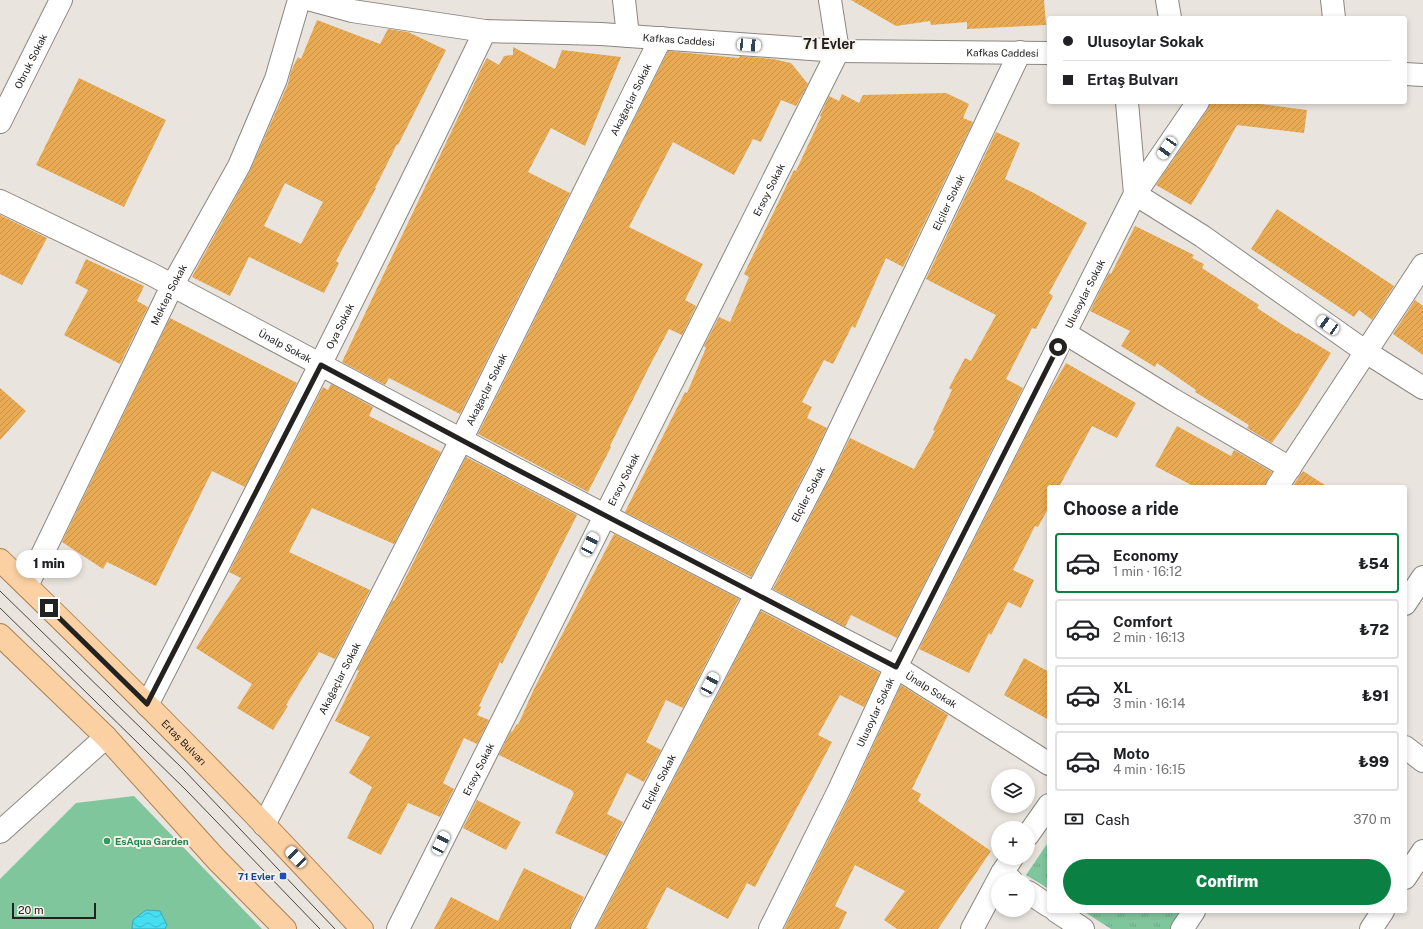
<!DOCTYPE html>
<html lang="en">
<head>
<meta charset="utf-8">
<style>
	:root { --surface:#fff; --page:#f6f6f6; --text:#202124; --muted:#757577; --line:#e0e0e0; --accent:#0b8043 }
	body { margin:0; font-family:"Public Sans",sans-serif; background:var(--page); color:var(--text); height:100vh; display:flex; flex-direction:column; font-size:15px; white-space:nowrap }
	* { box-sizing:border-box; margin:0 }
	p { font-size:13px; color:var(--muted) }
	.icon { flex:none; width:22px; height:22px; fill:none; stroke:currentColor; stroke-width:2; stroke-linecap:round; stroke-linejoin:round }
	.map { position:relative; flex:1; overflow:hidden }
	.sheet { position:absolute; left:1047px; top:485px; width:360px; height:428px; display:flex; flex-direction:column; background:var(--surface); border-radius:4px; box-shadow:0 2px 6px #0003 }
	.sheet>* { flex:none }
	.hud { position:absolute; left:1047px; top:16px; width:360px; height:88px; border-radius:4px; box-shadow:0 2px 6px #0003; display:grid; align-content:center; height:88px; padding:0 16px; background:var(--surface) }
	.controls { position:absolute; left:991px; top:769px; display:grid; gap:8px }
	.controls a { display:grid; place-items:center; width:44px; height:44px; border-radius:50%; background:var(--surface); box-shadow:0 2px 6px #0003; font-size:20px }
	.scale { position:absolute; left:12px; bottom:10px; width:84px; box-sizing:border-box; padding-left:4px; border:2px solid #242220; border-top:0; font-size:11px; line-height:14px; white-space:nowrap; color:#242220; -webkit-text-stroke:3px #f6f1eb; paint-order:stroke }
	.end { position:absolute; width:18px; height:18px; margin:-9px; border:5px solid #242220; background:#fff; box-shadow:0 0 0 2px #fff }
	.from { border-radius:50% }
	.bubble { position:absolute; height:28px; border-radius:14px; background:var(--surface); box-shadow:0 2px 6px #0003; font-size:13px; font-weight:800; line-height:28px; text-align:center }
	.car { position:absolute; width:12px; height:24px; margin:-12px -6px; border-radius:5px; box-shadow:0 0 3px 1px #0007; background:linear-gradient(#fff 24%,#345 0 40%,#fff 0 76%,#345 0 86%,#fff 0) }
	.hud b { display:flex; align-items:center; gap:14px; height:38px; font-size:15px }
	.hud b+b { border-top:1px solid var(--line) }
	.hud i { width:10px; height:10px; background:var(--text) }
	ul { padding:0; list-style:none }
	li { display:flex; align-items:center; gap:12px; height:60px; margin:0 8px 6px; padding:0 8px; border:2px solid var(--line); border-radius:4px }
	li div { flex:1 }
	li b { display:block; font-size:15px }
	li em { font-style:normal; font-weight:800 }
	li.current { border-color:var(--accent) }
	li>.icon { width:36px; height:36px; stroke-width:1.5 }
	h2 { padding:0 16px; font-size:18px; line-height:48px }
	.pay { display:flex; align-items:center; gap:10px; height:44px; padding:0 16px; font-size:15px }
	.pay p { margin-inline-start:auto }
	.action { display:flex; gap:8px; margin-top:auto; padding:8px 16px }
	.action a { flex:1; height:46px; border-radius:24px; background:var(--accent); color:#fff; font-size:16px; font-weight:800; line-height:46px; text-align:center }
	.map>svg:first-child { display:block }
</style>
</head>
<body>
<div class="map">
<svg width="1423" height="929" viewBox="0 0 1423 929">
	<defs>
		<pattern id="park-tufts" width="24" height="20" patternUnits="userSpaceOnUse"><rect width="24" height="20" fill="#80c69d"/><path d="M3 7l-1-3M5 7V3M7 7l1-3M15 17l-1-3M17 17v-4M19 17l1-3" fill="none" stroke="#6eaa87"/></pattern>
		<pattern id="water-waves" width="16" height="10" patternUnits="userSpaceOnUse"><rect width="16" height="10" fill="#46def1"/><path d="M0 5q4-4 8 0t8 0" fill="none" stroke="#3dbece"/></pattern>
		<pattern id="building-hatch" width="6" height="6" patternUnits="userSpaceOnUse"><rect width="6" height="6" fill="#e8aa53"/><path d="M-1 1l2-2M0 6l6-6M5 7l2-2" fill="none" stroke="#c79248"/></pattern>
	</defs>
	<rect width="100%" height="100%" fill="#e9e4de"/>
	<path fill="url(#park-tufts)" d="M 1049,841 L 1049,889 L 1026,875 Z
		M 1083,911 L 1183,911 L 1172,929 L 1111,929 Z"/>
	<path fill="#80c69d" d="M 134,796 L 262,929 L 0,929 L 0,879 L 76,803 Z"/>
	<path fill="url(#water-waves)" stroke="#3ca6b2" d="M 146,910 L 160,911 L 167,925 L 165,929 L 132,929 L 133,920 Z"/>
	<path fill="url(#building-hatch)" fill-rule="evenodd" d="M 851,0 L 1044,0 L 1046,25 L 967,29 L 967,22 L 931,25 L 930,21 L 896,26 Z
		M 317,20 L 380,44 L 388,29 L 408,32 L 446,50 L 398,145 L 397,144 L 375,188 L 376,188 L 359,220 L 358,220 L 336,261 L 339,263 L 324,293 L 249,257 L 230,296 L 192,277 L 250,171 L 288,84 L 291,71 L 298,57 L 301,59 ZM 285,183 L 323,202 L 301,244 L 264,226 Z
		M 513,47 L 555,69 L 562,50 L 621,57 L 585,146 L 551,128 L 528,172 L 570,193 L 460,414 L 389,378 L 385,385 L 342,362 L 482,67 L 487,58 L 499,65 L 504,56 L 513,55 Z
		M 668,51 L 739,58 L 740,56 L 773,59 L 791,63 L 808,84 L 796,106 L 781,100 L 761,142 L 753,139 L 734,175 L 673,142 L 629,227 L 703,264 L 685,300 L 696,306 L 682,335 L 669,329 L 650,365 L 610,446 L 611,447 L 588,492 L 478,434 Z
		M 79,78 L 166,120 L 124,207 L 36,165 Z
		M 946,93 L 969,104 L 963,118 L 973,122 L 903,267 L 886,258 L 855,328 L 852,326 L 833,364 L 824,360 L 802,402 L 812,407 L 807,418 L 827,428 L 810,463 L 751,577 L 625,512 L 685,392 L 687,393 L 706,348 L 704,346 L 719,317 L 730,322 L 749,277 L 744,274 L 794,170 L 796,171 L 821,117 L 820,116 L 829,96 L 839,101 L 842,94 L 859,103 L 863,95 Z
		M 1210,102 L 1245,102 L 1307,110 L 1304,133 L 1237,125 L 1211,172 L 1191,205 L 1156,185 L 1208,109 Z
		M 996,132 L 1020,143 L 1005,179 L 1032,192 L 1087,223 L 1049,293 L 1053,296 L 1036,329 L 1032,328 L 1006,379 L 1023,388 L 897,638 L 851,615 L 845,627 L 773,589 L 832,474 L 850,438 L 914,469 L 935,431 L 933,430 L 952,390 L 949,388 L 965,358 L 971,361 L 996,315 L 926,279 Z
		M 1277,209 L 1394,286 L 1372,320 L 1359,310 L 1354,317 L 1251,249 Z
		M 0,215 L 47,238 L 22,285 L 0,274 Z
		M 1135,226 L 1194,255 L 1192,258 L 1204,264 L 1202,268 L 1259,305 L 1257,308 L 1297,334 L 1298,333 L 1331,353 L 1299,405 L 1272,443 L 1247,428 L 1249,425 L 1195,392 L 1196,390 L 1157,363 L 1155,367 L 1121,346 L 1130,331 L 1090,311 L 1109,273 L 1111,274 Z
		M 86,259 L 144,286 L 137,301 L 148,307 L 120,364 L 64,335 L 88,290 L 75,283 Z
		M 1415,300 L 1423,306 L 1423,355 L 1393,334 Z
		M 170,318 L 297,383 L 245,487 L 212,471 L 156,586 L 107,562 L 103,569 L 62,542 Z
		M 1066,363 L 1136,403 L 1117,438 L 1092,426 L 1059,487 L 1049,487 L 1049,507 L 1038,527 L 1035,526 L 1013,570 L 1034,580 L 1021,608 L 1008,602 L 991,635 L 989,633 L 969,673 L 919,649 L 1045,399 Z
		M 331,384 L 373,407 L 369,416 L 441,452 L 394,544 L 312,508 L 289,552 L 370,590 L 335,659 L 319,652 L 286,705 L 288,706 L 273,730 L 237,708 L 252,684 L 196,648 L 241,578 L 229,572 L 323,387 L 328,390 Z
		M 0,388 L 26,411 L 0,440 Z
		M 1177,426 L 1231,456 L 1234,450 L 1272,472 L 1267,480 L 1265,487 L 1195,487 L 1155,466 Z
		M 466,457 L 577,515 L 502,664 L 500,662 L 479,706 L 481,707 L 477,715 L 489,720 L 477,744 L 464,738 L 443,783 L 454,789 L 440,817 L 408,803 L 381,855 L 347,838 L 372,787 L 349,773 L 370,737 L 335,721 L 354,681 L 359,671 L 357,670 L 393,600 L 394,601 Z
		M 1303,471 L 1328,487 L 1292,487 Z
		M 614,534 L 739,599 L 683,708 L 666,700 L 646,742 L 661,750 L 644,782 L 627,773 L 607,814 L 623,822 L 606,856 L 555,833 L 574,793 L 572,792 L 573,791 L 499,755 L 511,731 L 512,732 L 517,724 L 518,725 L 534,689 Z
		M 761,611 L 880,673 L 864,707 L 840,695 L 818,735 L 832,742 L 755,887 L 747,883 L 728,919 L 667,887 L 646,928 L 649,929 L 596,929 Z
		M 1024,658 L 1049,672 L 1049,720 L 1004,695 Z
		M 901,685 L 948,715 L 912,789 L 921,794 L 918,801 L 991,851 L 938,929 L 897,929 L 884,920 L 905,891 L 855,865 L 835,906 L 847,912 L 839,929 L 784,929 L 850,796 Z
		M 477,800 L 521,822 L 506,850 L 463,828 Z
		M 524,868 L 584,897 L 571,923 L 570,929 L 434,929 L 451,897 L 498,921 Z"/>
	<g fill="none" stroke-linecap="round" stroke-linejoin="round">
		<g stroke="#8b8781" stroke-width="24">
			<g id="minor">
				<path id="s1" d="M 311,0 L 352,11 L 485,31 L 601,34 L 838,51 L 1049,53"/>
				<path d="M 624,0 L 628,36"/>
				<path d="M 1167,0 L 1170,18"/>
				<path d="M 1332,0 L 1334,18"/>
				<path d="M 1405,74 L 1423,75"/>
				<path d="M 1198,102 L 1135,194 L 1202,236 L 1366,352 L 1423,388"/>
				<path id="s2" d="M 0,122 L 61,0"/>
				<path id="s3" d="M 0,201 L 151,274 L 516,469 L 896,667 L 1049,764"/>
				<path d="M 1065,333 L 1172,399 L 1290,468"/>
				<path d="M 1277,487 L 1423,265"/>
				<path id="s4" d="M 27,586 L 172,286 L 239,166 L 276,79 L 299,0"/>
				<path d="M 1405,604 L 1423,577"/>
				<path id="s5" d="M 147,705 C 262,481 376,257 485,31"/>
				<path d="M 1405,747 L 1423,761"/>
				<path id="s6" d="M 264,825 L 461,440 L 661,38"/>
				<path d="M 0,832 L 106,737"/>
				<path d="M 1028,835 L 1049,805"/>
				<path d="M 1405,878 L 1423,851"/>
				<path d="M 1011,880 L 1002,873 L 1012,858"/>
				<path d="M 1028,892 L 1049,906"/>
				<path d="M 1056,911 L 1083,929"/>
				<path id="s7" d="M 398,929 L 838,51 L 830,0"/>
				<path id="s8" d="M 582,929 L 821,469 L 1020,52"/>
				<path id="s9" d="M 770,929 L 839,790 L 896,667 L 1135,194 L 1127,102"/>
				<path d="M 972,929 L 1002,873"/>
				<path d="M 1182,929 L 1194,911"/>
				<path d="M 1371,929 L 1383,911"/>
			</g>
		</g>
		<g stroke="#ae804f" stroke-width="24">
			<g id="major">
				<path id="s10" d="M 0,560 C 124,680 246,802 362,929"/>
				<path d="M 0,635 L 106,737 L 216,859 L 285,929"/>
			</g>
		</g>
		<use href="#minor" stroke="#fff" stroke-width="22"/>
		<use href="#major" stroke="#fbd1a4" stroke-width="22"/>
		<path stroke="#494643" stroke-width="1" d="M 0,591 L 183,769 L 335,929
			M 0,608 L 187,791 L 320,929"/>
	</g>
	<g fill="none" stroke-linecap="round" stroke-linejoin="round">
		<path stroke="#242220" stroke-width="5" d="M 49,608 L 147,704 L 321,365 L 516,469 L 896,667 L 1058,347"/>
	</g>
	<circle fill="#2e9e5b" stroke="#f6f1eb" stroke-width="1.5" cx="107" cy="841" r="4"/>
	<rect fill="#1a4fb4" stroke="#f6f1eb" stroke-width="1.5" x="279" y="872" width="8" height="8" rx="2"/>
	<g text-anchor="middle" stroke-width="4" stroke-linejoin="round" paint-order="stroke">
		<g font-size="10" fill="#242220" stroke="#f6f1eb">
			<text dy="4" stroke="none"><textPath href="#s1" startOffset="371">Kafkas Caddesi</textPath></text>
			<text dy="4" stroke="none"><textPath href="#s1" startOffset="695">Kafkas Caddesi</textPath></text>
			<text dy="4" stroke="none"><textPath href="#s2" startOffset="68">Obruk Sokak</textPath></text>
			<text dy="4" stroke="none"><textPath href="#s6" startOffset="813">Akağaçlar Sokak</textPath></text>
			<text dy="4" stroke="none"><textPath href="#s7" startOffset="827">Ersoy Sokak</textPath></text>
			<text dy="4" stroke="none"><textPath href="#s8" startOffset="814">Elçiler Sokak</textPath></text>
			<text dy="4" stroke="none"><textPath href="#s9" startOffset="709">Ulusoylar Sokak</textPath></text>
			<text dy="4" stroke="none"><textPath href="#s4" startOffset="324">Mektep Sokak</textPath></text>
			<text dy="4" stroke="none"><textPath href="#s5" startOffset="425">Oya Sokak</textPath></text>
			<text dy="4" stroke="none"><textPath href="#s3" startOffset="320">Ünalp Sokak</textPath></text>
			<text dy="4" stroke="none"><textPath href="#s6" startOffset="489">Akağaçlar Sokak</textPath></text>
			<text dy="4" stroke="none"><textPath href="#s7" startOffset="503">Ersoy Sokak</textPath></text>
			<text dy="4" stroke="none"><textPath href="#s8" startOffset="490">Elçiler Sokak</textPath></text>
			<text dy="4" stroke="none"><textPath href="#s6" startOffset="165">Akağaçlar Sokak</textPath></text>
			<text dy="4" stroke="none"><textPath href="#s3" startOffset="1052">Ünalp Sokak</textPath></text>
			<text dy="4" stroke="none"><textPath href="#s9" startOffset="241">Ulusoylar Sokak</textPath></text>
			<text dy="4" stroke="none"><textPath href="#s10" startOffset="259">Ertaş Bulvarı</textPath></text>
			<text dy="4" stroke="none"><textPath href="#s7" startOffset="179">Ersoy Sokak</textPath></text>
			<text dy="4" stroke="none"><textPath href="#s8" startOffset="166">Elçiler Sokak</textPath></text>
		</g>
		<g font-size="10" font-weight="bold" fill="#27864d" stroke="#f6f1eb" text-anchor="start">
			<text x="115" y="845">EsAqua Garden</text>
		</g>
		<g font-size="10" font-weight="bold" fill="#164399" stroke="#f6f1eb" text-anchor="end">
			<text x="275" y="880">71 Evler</text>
		</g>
		<g font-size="14" font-weight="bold" fill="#242220" stroke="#f6f1eb">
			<text x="829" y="49">71 Evler</text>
		</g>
	</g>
</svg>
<div class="controls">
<a><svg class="icon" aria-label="layers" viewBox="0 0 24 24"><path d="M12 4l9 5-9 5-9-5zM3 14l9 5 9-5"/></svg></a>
<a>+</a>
<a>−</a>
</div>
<div class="scale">20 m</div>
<i class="end from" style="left:1058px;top:347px"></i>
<i class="end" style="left:49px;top:608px"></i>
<div class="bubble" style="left:16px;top:550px;width:66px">1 min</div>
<i class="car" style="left:749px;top:45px;rotate:94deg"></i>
<i class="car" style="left:1167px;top:148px;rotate:215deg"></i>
<i class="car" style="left:1328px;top:325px;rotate:305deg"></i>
<i class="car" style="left:590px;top:544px;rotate:26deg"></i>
<i class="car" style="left:710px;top:684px;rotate:28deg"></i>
<i class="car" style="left:441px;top:843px;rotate:26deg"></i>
<i class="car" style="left:296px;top:857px;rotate:316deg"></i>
<div class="hud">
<b><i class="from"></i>Ulusoylar Sokak</b>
<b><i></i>Ertaş Bulvarı</b>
</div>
<section class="sheet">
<h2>Choose a ride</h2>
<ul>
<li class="current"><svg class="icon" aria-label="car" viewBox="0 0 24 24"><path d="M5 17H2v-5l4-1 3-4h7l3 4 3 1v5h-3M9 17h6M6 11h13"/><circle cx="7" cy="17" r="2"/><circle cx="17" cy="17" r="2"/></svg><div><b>Economy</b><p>1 min · 16:12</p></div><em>₺54</em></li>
<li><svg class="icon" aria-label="car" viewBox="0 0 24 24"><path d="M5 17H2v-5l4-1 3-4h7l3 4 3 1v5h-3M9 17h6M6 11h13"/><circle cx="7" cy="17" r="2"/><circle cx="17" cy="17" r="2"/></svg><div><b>Comfort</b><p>2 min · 16:13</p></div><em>₺72</em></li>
<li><svg class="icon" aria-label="car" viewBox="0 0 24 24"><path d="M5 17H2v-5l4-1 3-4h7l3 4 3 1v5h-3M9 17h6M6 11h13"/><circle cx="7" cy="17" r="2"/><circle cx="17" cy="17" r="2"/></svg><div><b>XL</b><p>3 min · 16:14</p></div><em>₺91</em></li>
<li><svg class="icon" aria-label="car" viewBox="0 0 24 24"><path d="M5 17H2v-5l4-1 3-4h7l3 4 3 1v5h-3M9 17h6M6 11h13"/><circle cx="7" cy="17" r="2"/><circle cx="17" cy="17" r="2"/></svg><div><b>Moto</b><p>4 min · 16:15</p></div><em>₺99</em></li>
</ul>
<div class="pay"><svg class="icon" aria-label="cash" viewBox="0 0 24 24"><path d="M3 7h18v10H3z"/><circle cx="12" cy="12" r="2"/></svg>Cash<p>370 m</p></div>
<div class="action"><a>Confirm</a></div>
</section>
</div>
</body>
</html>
